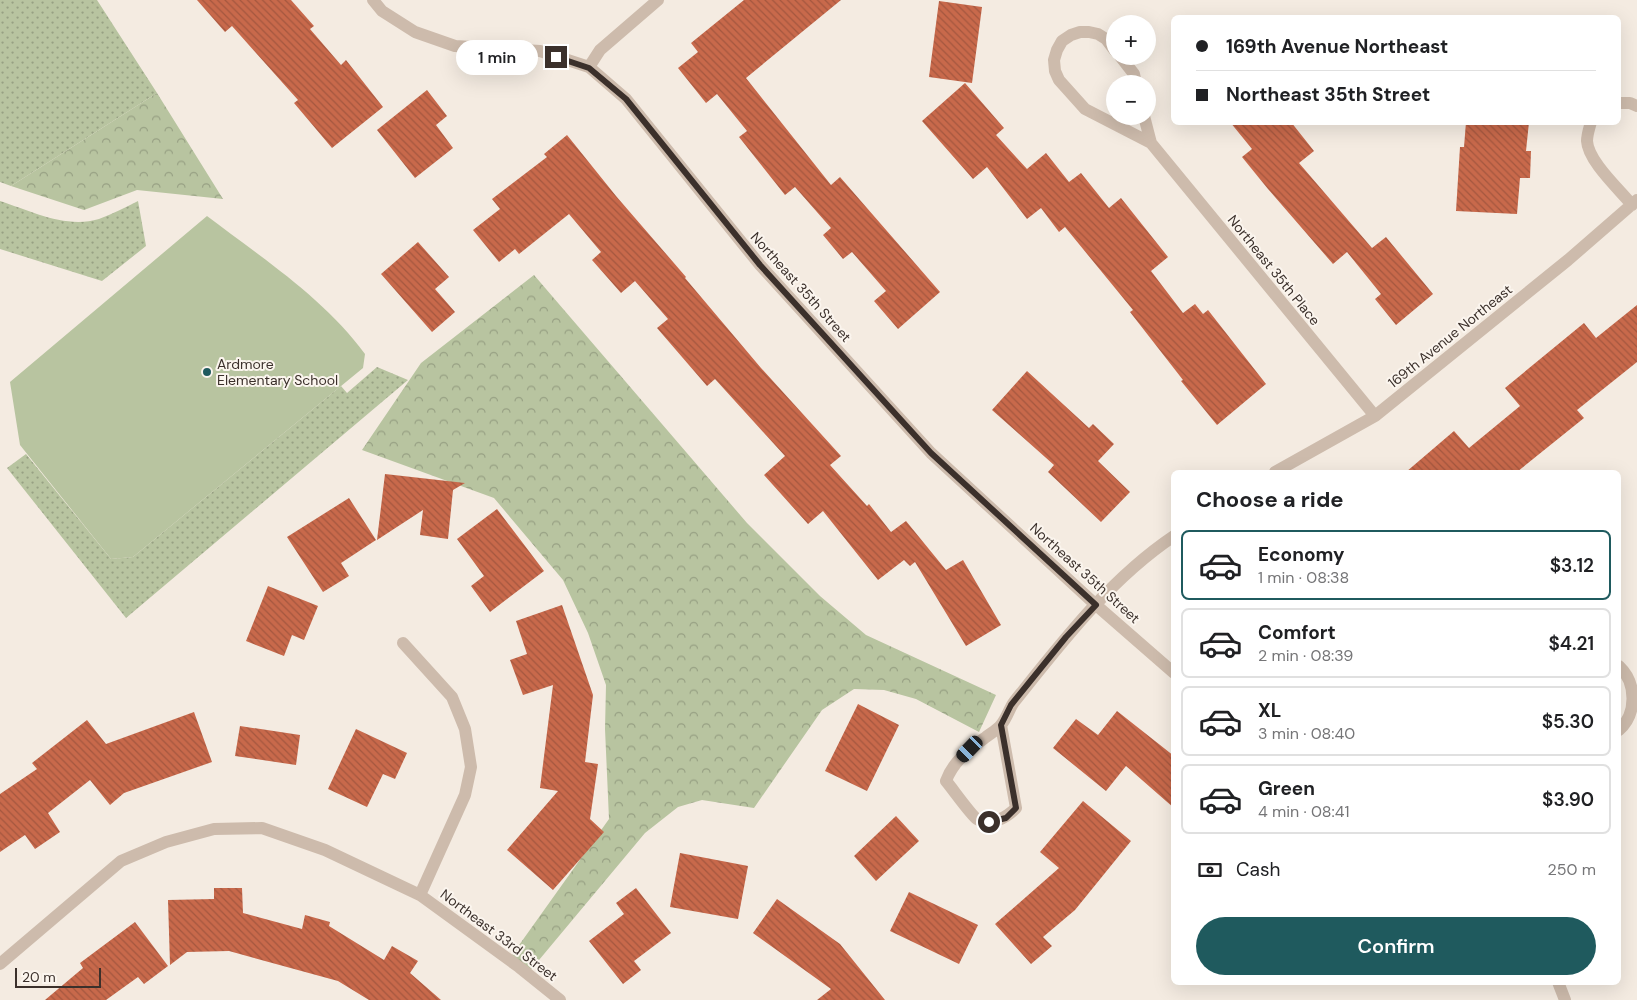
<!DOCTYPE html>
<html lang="en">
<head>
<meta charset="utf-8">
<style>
	:root { --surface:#fff; --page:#f6f6f6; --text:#202124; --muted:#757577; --line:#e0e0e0; --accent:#1f5a5e }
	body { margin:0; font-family:"DM Sans",sans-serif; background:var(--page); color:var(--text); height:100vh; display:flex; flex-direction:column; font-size:19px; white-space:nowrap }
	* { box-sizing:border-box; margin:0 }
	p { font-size:16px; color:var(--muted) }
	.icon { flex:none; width:28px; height:28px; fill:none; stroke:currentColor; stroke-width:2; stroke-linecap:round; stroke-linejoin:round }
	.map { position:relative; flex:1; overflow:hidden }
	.side { position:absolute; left:1171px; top:470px; width:450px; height:515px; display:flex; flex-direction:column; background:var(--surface); border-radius:8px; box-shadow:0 5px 20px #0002 }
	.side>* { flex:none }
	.banner { position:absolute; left:1171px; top:15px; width:450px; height:110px; border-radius:8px; box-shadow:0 5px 20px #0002; display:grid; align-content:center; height:110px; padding:0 25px; background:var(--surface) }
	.tools { position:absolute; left:1106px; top:15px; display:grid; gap:10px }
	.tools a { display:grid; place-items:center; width:50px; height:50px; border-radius:50%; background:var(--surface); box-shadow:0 5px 20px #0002; font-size:25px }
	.scale { position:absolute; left:15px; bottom:12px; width:86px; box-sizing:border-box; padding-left:5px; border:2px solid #3b302b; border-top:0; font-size:14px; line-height:18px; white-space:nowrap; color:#3b302b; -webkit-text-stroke:4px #fbf5ee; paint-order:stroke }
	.end { position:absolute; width:22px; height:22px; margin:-11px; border:6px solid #3b302b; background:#fff; box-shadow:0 0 0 2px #fff }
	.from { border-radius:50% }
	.bubble { position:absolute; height:35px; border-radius:18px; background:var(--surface); box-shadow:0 5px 20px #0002; font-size:16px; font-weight:600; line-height:35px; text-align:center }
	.car { position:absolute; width:15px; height:30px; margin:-15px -8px; border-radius:6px; box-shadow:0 0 4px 1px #0007; background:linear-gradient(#222 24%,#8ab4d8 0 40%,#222 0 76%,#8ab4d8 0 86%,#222 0) }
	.banner b { display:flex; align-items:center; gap:18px; height:48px; font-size:19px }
	.banner b+b { border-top:1px solid var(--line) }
	.banner i { width:12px; height:12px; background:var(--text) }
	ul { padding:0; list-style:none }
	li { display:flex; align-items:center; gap:15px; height:70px; margin:0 10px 8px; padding:0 15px; border:2px solid var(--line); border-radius:8px }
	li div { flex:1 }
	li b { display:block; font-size:19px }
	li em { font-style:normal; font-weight:600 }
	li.selected { border-color:var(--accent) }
	li>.icon { width:45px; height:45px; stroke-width:1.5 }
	h2 { padding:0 25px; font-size:22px; line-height:60px }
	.pay { display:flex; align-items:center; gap:12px; height:55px; padding:0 25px; font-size:19px }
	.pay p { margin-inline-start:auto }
	.button { display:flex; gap:10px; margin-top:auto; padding:10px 25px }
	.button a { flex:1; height:58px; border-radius:30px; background:var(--accent); color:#fff; font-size:20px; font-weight:600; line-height:58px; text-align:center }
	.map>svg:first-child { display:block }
</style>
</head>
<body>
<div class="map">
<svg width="1637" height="1000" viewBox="0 0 1637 1000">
	<defs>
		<pattern id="grass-dots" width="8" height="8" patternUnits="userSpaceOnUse" patternTransform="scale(1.25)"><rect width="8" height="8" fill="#b8c4a0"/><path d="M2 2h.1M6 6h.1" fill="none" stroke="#97a083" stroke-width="1.8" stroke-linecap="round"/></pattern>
		<pattern id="forest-crowns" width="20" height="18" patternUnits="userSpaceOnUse" patternTransform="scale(1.25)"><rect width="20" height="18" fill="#b8c4a0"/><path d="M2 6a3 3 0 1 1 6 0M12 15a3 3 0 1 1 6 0" fill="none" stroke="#97a083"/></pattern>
		<pattern id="building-back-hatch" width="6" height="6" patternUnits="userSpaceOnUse" patternTransform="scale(1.25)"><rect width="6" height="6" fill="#c8694b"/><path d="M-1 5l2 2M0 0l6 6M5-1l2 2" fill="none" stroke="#a4573f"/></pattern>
	</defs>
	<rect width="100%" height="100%" fill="#f4ebe1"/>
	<path fill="url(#grass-dots)" d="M 0,0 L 97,0 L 157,93 L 11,186 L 0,182 Z
		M 0,201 C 31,211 66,229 99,219 C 112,214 126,207 138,201 L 146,246 L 102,281 L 0,249 Z
		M 377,367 L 408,380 L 126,618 L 7,468 L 26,454 L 111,559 L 133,557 L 341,386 L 347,393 Z"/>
	<path fill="url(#forest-crowns)" d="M 157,93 L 223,199 L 137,190 L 84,210 L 11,186 Z
		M 534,275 L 747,523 L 820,596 L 866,635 L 996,695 L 979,732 L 916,699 L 884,690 L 854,689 L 822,710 L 754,808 L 702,800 L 678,807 L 645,833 L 529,972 L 512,955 L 609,819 L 605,729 L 606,685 L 588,633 L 563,580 L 494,498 L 362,450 L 421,363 Z"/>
	<path fill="#b8c4a0" d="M 207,216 C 262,258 324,298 365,354 L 363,368 L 133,557 L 111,559 L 20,445 L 10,382 Z"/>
	<path fill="url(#building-back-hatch)" d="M 197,0 L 291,0 L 314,26 L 310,29 L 341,65 L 346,60 L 383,107 L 332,148 L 294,103 L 298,100 L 232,26 L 225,32 Z
		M 744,0 L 841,0 L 746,78 L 831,185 L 840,177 L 940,292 L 898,329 L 874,301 L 886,291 L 852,252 L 843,259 L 823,235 L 831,228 L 795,187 L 785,195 L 739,137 L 747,131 L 717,94 L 706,103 L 678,68 L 698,52 L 691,43 Z
		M 939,1 L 982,7 L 972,83 L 929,77 Z
		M 965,83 L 1004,128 L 996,135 L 1027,169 L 1046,153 L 1069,182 L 1081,173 L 1109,208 L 1121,198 L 1168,257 L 1151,271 L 1183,313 L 1195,304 L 1203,314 L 1208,310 L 1266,384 L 1217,425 L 1181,381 L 1183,380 L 1130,312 L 1133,310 L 1065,227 L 1059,232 L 1041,208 L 1027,219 L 987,167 L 973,179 L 922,121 Z
		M 427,90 L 447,116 L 436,125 L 453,148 L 415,178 L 377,130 Z
		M 1230,122 L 1291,122 L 1314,151 L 1299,163 L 1372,248 L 1386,237 L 1433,294 L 1396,325 L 1375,299 L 1381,294 L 1347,252 L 1333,264 L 1268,189 L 1242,157 L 1252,149 Z
		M 1466,122 L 1529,122 L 1526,151 L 1531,151 L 1530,178 L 1520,178 L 1517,214 L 1456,211 L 1460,147 L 1464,147 Z
		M 567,135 L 616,196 L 686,277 L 685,278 L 761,368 L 841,456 L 830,465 L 867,506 L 869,504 L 891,532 L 906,521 L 946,570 L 963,560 L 1001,625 L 966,646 L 915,562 L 910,566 L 904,560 L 878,580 L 823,511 L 808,524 L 764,475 L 785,456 L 715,379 L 707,386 L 657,328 L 668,319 L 635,281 L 621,293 L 592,260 L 601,252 L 569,214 L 519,254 L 515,249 L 499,262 L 473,230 L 500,209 L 492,199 L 547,157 L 544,154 Z
		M 418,242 L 449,277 L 435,289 L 455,312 L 432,332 L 381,274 Z
		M 1637,305 L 1637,362 L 1577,410 L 1584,418 L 1517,472 L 1406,472 L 1454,431 L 1469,448 L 1520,406 L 1505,388 L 1584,323 L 1596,338 Z
		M 1027,371 L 1089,428 L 1093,424 L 1114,444 L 1098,461 L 1130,492 L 1101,522 L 1048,472 L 1054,465 L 992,410 Z
		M 385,474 L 465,483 L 453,490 L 448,539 L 420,535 L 423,510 L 377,540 Z
		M 349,498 L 376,540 L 341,563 L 349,576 L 323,592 L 287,537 Z
		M 497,509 L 544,571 L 490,612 L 471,586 L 484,576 L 457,539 Z
		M 268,586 L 318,606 L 304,640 L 292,635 L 284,656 L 246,641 Z
		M 562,605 L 593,695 L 585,762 L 598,764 L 590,819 L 604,832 L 553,890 L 507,850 L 558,791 L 540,788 L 553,685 L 523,695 L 510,660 L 527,654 L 516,621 Z
		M 858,704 L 899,725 L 867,791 L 825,771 Z
		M 1117,711 L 1174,756 L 1174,808 L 1126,766 L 1106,791 L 1053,748 L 1076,719 L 1098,735 Z
		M 194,712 L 212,762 L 124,793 L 110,805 L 90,780 L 48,813 L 60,832 L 35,849 L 25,835 L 0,852 L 0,794 L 37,769 L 32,763 L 87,720 L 106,744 Z
		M 240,726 L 300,735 L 296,765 L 235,756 Z
		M 356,729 L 407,753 L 395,779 L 383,774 L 367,807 L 328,789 Z
		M 1083,801 L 1131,841 L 1075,910 L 1043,937 L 1052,946 L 1031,964 L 995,924 L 1059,868 L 1040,852 Z
		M 896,816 L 919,841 L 876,881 L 854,856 Z
		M 680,853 L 748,866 L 738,919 L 670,907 Z
		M 214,888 L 242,888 L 243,913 L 302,929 L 305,915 L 330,922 L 329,926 L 384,960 L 392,946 L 418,961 L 410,973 L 441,1000 L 369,1000 L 338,981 L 229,951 L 187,952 L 170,965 L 168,900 L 214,899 Z
		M 636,888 L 671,933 L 634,961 L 641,970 L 623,984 L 589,941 L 624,914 L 616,903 Z
		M 909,892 L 978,925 L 959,964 L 890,931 Z
		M 777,899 L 840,944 L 885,1000 L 817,1000 L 831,989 L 753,933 Z
		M 135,922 L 168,966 L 144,984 L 138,977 L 106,1000 L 45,1000 L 83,968 L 80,963 Z"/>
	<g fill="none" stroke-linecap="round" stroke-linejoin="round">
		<path stroke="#cdbbac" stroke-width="12" d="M 373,0 L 382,11 L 415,32 L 455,46 L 540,51 L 589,67 L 626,99 L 760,265 L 931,453 L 1096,605 L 1174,673
			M 1115,51 L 1106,39 L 1098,34 L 1089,32 L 1080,32 L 1071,35 L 1062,41 L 1057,50 L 1054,60 L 1055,71 L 1059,80 L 1085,109 L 1151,143 L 1375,416
			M 1120,56 L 1134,74 L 1136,84
			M 589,67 L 600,50 L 658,0
			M 1619,103 L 1630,103 L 1637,106
			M 1144,116 L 1151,143
			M 1591,122 C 1589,129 1587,135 1587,141 C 1588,161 1619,189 1632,205
			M 1275,472 L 1375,416 L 1568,260 L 1637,200
			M 403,643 L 452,697 L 465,729 L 471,767 L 465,795 L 420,895
			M 1619,666 C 1637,683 1637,714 1619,730
			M 1001,725 L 1016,808 C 1007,817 991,827 977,819 C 971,815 952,788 946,781 C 953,761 970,749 986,737 C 991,733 997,730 1001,725 C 1007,718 1009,709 1014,702 C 1062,642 1110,579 1174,536
			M 0,964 L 121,861 L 166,842 L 214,829 L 262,828 L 325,850 L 420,895 L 519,967 L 560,1000
			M 1558,982 L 1565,1000"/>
	</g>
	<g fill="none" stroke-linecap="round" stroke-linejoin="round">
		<path stroke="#3b302b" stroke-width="6" d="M 556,57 L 589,68 L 626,99 L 760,265 L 931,453 L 1096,605 L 1066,637 L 1011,705 L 1001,725 L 1016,808 L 1006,818 L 989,822"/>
	</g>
	<circle fill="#1f5a5e" stroke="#fbf5ee" stroke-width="2" cx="207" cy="372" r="5"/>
	<g text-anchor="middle" stroke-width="4" stroke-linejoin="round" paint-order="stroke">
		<g font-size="14" fill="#3b302b" stroke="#fbf5ee">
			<text transform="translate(1274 270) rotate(51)" y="5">Northeast 35th Place</text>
			<text transform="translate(801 287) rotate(48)" y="5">Northeast 35th Street</text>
			<text transform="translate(1450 336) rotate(-39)" y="5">169th Avenue Northeast</text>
			<text transform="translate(1085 573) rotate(42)" y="5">Northeast 35th Street</text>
			<text transform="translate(499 935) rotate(37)" y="5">Northeast 33rd Street</text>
		</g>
		<g font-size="14" fill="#3b302b" stroke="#fbf5ee" text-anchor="start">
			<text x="217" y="369">Ardmore<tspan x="217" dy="16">Elementary School</tspan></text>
		</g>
	</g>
</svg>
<div class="tools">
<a>+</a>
<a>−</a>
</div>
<div class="scale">20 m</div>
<i class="end from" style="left:989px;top:822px"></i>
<i class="end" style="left:556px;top:57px"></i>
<div class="bubble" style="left:456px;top:40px;width:82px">1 min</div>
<i class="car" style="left:970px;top:749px;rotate:224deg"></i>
<div class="banner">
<b><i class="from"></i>169th Avenue Northeast</b>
<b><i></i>Northeast 35th Street</b>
</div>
<section class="side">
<h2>Choose a ride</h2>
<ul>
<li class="selected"><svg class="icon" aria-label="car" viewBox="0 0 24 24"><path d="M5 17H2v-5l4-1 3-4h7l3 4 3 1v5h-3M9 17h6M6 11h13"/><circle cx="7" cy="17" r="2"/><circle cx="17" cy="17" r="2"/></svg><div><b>Economy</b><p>1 min · 08:38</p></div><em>$3.12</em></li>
<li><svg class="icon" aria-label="car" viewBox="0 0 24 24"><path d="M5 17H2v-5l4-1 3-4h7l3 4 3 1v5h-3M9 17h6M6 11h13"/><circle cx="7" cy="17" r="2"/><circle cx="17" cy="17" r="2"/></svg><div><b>Comfort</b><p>2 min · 08:39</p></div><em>$4.21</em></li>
<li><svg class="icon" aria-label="car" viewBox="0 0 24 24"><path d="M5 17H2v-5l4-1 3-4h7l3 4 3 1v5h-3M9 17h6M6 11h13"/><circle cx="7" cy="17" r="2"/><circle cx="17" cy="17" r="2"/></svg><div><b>XL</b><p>3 min · 08:40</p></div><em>$5.30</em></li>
<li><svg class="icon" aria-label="car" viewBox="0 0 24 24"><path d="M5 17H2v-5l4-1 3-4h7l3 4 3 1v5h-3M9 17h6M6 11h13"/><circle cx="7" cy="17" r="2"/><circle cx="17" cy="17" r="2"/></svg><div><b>Green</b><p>4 min · 08:41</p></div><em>$3.90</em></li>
</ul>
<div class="pay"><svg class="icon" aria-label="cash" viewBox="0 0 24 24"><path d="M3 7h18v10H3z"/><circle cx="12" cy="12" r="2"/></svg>Cash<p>250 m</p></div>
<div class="button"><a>Confirm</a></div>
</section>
</div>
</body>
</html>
